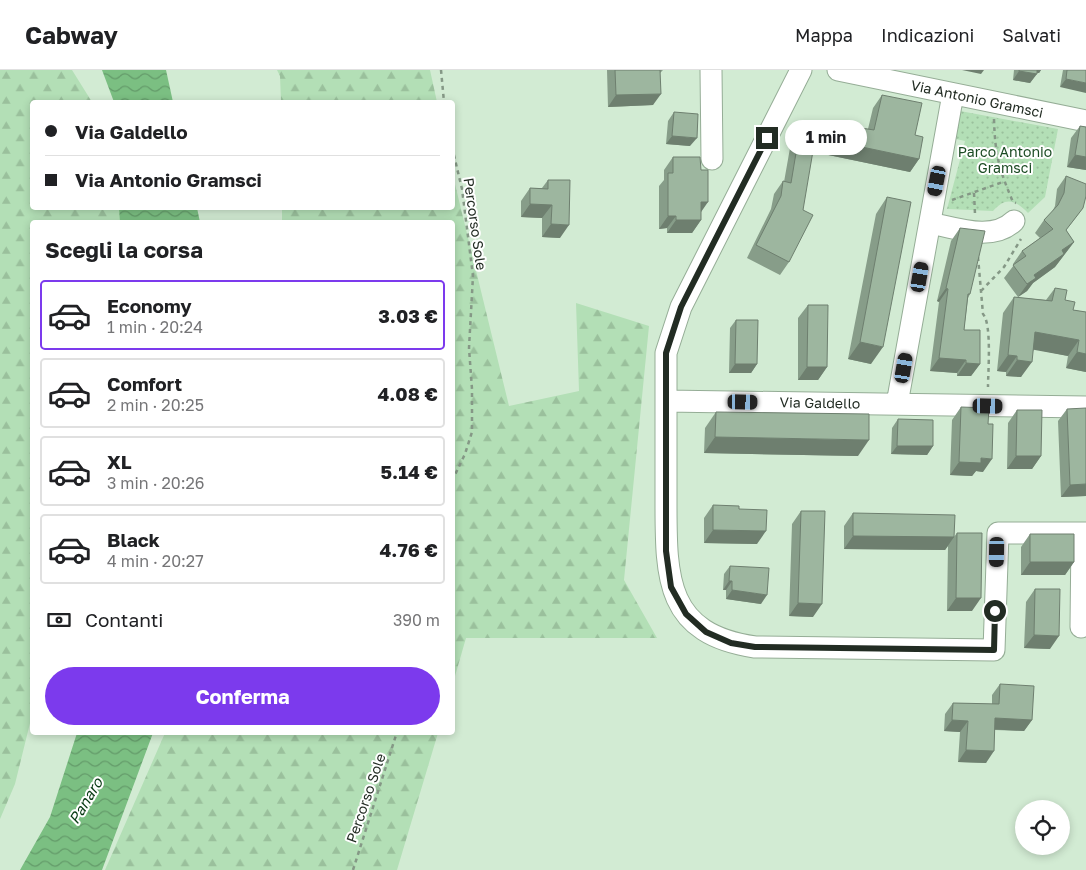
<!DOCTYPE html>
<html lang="it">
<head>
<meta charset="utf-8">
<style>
	:root { --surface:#fff; --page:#f6f6f6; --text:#202124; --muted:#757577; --line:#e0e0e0; --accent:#7c3aed }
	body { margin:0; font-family:"Golos Text",sans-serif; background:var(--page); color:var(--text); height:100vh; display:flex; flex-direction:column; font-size:19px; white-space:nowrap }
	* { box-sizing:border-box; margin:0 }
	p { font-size:16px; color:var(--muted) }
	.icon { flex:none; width:28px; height:28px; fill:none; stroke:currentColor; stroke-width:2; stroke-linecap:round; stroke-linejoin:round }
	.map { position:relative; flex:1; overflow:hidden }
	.panel { position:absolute; left:30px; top:150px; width:425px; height:515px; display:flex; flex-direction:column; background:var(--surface); border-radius:5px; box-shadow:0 2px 8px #0003 }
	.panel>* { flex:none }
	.guide { position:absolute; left:30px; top:30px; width:425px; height:110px; border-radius:5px; box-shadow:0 2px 8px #0003; display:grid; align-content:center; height:110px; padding:0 15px; background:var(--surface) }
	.tools { position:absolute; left:1015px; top:730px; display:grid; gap:10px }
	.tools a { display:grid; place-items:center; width:55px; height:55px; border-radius:50%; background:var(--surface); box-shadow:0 2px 8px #0003; font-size:25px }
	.end { position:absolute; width:22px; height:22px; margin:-11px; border:6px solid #222c23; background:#fff; box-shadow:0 0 0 2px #fff }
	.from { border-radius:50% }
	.bubble { position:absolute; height:35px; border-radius:18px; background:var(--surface); box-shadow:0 2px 8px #0003; font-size:16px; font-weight:700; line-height:35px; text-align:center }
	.car { position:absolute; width:15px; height:30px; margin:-15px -8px; border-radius:6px; box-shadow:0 0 4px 1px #0007; background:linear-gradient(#222 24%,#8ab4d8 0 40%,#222 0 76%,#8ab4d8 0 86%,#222 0) }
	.guide b { display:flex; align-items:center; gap:18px; height:48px; font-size:19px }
	.guide b+b { border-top:1px solid var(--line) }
	.guide i { width:12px; height:12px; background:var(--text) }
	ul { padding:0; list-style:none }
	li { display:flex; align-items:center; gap:15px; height:70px; margin:0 10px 8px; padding:0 5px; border:2px solid var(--line); border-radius:5px }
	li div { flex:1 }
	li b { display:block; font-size:19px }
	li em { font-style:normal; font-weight:700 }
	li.active { border-color:var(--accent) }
	li>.icon { width:45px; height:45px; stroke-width:1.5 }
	h2 { padding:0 15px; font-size:22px; line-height:60px }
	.pay { display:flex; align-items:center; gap:12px; height:55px; padding:0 15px; font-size:19px }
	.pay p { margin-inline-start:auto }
	.button { display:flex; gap:10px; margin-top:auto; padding:10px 15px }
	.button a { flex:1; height:58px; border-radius:30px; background:var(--accent); color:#fff; font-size:20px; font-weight:700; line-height:58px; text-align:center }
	header { display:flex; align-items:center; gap:30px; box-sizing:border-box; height:70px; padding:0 25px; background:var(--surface); border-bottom:1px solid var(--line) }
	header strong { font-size:24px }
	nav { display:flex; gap:28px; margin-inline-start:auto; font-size:18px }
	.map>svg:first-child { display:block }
</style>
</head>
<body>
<header>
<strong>Cabway</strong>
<nav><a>Mappa</a><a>Indicazioni</a><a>Salvati</a></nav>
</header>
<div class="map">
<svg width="1086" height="800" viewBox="0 0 1086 800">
	<defs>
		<pattern id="grass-dots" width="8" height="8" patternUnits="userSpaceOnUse" patternTransform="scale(1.25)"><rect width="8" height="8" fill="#b3dfb6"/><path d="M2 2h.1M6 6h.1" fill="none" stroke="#9ac09c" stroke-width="1.8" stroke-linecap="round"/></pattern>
		<pattern id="forest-firs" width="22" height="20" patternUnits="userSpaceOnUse" patternTransform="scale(1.25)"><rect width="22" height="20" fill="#b3dfb6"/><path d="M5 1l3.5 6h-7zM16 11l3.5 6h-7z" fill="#9ac09c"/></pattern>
		<pattern id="water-waves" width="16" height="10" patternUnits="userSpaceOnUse" patternTransform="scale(1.25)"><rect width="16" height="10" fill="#7bbf82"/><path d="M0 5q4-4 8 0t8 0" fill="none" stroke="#649b6a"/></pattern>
	</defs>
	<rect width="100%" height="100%" fill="#d2ebd3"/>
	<path fill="url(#grass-dots)" d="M 960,41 L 1058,59 L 1045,127 L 1028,143 C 1015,130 1006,126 993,141 L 947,139 L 965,71 L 956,69 Z"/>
	<path fill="url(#forest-firs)" d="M 0,0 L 72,0 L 92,32 L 32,32 L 32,138 L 123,138 L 125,152 L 32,152 L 32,645 L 15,714 L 0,749 Z
		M 277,0 L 430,0 L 437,32 L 281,32 L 280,6 Z
		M 453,106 L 509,336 L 579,321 L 576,233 L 649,256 L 624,510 L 657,568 L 466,568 L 453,613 L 452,152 L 282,152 L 282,138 L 452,138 Z
		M 165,663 L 165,662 L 438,663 L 397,800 L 105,800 Z"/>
	<path fill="url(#water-waves)" d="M 102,0 L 166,0 L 173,32 L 114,32 Z
		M 119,138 L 197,138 L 200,152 L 120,152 Z
		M 77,663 L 153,663 L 102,800 L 20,800 L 50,747 Z"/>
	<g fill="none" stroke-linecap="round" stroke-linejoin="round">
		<g stroke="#95ad96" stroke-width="23">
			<path id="minor" d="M 711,0 L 712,89
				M 838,0 L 1086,51
				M 930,153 C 956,158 993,172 1014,151
				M 666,331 L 666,283 L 681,237 L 801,0
				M 897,334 L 953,24
				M 1086,337 L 666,331 C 666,365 666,399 666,433 C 666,509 666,564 755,577 L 994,580 L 998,463 L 1086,463
				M 1081,557 L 1082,463"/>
		</g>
		<path stroke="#859886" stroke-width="2.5" stroke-dasharray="4 4" stroke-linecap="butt" d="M 441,0 L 444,32
			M 994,49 C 995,85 999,99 1013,132 L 1016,133
			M 452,77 L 462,119 L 473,206 L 469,278 L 472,319 L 472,362 L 465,384 L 452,411
			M 974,123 L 975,144
			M 952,130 L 1003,112
			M 978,187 L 983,244 C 992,254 988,302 988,317
			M 981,221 L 1004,197 L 1021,169
			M 353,800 L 397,662"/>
		<use href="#minor" stroke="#fff" stroke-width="21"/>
	</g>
	<path fill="#879d89" d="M 607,0 L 663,0 L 660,3 L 653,35 L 608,37 Z
		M 1014,0 L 1041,0 L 1039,3 L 1037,3 L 1030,13 L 1013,10 Z
		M 1063,0 L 1086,0 L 1060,17 Z
		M 882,25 L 915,65 L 919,89 L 910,102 L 814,82 L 812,83 L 789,192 L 780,205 L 747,188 L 771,139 L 774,124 L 783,111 L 784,112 L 790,78 L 799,65 L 868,59 L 873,38 Z
		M 674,42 L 690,76 L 666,74 L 668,51 Z
		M 1080,56 L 1086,57 L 1086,100 L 1067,97 L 1071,68 Z
		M 673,87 L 701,142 L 701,150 L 692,163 L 667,163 L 667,158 L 659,159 L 659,116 L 664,110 L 664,100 Z
		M 1066,106 L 1083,138 L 1066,160 L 1074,172 L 1055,197 L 1033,213 L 1027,221 L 1018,227 L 1004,208 L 1014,195 L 1013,194 L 1022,181 L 1040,168 L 1035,163 L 1044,150 L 1052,142 L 1055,136 L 1057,119 Z
		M 548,110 L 560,168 L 542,167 L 542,148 L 521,147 L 521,131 L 530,118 L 542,118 Z
		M 887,127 L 871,294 L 848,289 L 876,144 Z
		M 960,158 L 970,224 L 968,228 L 964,260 L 980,294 L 971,306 L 957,306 L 957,303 L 930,301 L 939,232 L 937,231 L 951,171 Z
		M 1055,218 L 1073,240 L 1086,242 L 1086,302 L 1066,298 L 1068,286 L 1034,279 L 1021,307 L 1006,306 L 1006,302 L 997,301 L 1003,243 L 1014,227 L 1046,230 Z
		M 808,235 L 827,297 L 818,310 L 798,310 L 798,248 Z
		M 736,250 L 757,294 L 751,303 L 729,303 L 730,258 Z
		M 961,337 L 983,402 L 976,401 L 972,406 L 950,405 L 952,350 Z
		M 1067,339 L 1086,426 L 1061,427 L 1058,351 Z
		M 1017,340 L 1041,386 L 1032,399 L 1007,399 L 1008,353 Z
		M 716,342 L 858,386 L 704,383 L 705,358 Z
		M 898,349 L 933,376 L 927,385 L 891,384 L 892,358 Z
		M 713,435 L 739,439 L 757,474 L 704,473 L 704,448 Z
		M 801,441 L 813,547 L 789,546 L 792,454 Z
		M 853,443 L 954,467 L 957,463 L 972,541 L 947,541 L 948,476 L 945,480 L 844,479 L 844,456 Z
		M 1030,464 L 1074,492 L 1065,505 L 1021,505 L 1021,477 Z
		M 730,496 L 761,534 L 726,529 L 726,520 L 723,520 L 724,504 Z
		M 1035,519 L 1050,579 L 1024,578 L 1026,532 Z
		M 1000,614 L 1032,650 L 1024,661 L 995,660 L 986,693 L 958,692 L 960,662 L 944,661 L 945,644 L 953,633 L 992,634 L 992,625 Z"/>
	<path fill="#6e7f6f" d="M 962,0 L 984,0 L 981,4 Z
		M 1034,0 L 1041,0 L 1039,3 L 1032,2 Z
		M 1019,1 L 1037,4 L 1030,13 L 1013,10 Z
		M 1066,9 L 1086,13 L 1086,23 L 1060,17 Z
		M 661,24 L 653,35 L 608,37 L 616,25 Z
		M 672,66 L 697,68 L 690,76 L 666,74 Z
		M 824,69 L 919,89 L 910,102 L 814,82 L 805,88 L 814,75 Z
		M 1075,85 L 1086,87 L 1086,100 L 1067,97 Z
		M 701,132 L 708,132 L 699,145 Z
		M 530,134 L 552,135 L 542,148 L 521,147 Z
		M 668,146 L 676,146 L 667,158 L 659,159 Z
		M 676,150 L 701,150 L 692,163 L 667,163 Z
		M 551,154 L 569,155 L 560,168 L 542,167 Z
		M 1074,172 L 1055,197 L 1033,213 L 1027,221 L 1018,227 L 1034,205 L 1062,180 Z
		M 946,218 L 948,219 L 939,232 L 937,231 Z
		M 1035,262 L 1079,270 L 1068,286 L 1024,278 Z
		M 860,272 L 883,277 L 871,294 L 848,289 Z
		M 1077,282 L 1086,284 L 1086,302 L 1066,298 Z
		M 1008,285 L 1017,286 L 1006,302 L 997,301 Z
		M 939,288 L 966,290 L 957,303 L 930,301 Z
		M 1017,290 L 1032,292 L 1021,307 L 1006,306 Z
		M 966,293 L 980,294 L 971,306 L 957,306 Z
		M 735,294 L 757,294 L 751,303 L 729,303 Z
		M 807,297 L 827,297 L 818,310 L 798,310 Z
		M 715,367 L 869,370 L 858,386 L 704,383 Z
		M 897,376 L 933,376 L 927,385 L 891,384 Z
		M 1016,386 L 1041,386 L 1032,399 L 1007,399 Z
		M 981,388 L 992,389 L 983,402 L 976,401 L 972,406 L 950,405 L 959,392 Z
		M 1086,414 L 1086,426 L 1061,427 L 1070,415 Z
		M 713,460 L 766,461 L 757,474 L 704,473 Z
		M 853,466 L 954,467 L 945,480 L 844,479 Z
		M 1030,492 L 1074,492 L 1065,505 L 1021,505 Z
		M 729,511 L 732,511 L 726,520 L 723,520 Z
		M 732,520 L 767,525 L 761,534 L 726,529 Z
		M 956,528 L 981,528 L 972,541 L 947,541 Z
		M 798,533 L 822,534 L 813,547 L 789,546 Z
		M 1034,565 L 1059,566 L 1050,579 L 1024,578 Z
		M 995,648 L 1032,650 L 1024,661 L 987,659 Z
		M 952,650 L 968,651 L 960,662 L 944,661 Z
		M 966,680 L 994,681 L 986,693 L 958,692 Z"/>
	<path fill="#9db69f" stroke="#6e7f6f" d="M 615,0 L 660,0 L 661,24 L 616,25 Z
		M 1019,0 L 1037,0 L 1037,4 L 1019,1 Z
		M 1067,0 L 1086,0 L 1086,13 L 1066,9 Z
		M 882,25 L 922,33 L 915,65 L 923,67 L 919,89 L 824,69 L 814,75 L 803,140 L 813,145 L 789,192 L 756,175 L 781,126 L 783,111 L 791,113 L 799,65 L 806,56 L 814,52 L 823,52 L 874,60 Z
		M 674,42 L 698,44 L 697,68 L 672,66 Z
		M 1080,56 L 1086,57 L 1086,87 L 1075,85 Z
		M 673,87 L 700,87 L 701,100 L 708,100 L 708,132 L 701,132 L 701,150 L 676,150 L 676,146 L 668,146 L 668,103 L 673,103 Z
		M 1066,106 L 1086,114 L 1086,126 L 1083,138 L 1066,160 L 1074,172 L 1062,180 L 1064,184 L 1034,205 L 1036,208 L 1027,214 L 1013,195 L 1026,186 L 1022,181 L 1053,159 L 1044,150 L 1058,135 L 1064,123 Z
		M 548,110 L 570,110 L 569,155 L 551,154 L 552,135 L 530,134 L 530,118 L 548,119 Z
		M 887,127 L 911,132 L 883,277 L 860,272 Z
		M 960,158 L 985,161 L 970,224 L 968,224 L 964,260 L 980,260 L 980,294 L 966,293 L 966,290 L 939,288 L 948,219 L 946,218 Z
		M 1055,218 L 1067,220 L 1065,230 L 1075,232 L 1073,240 L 1086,242 L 1086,284 L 1077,282 L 1079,270 L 1035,262 L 1032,292 L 1017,290 L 1017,286 L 1008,285 L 1014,227 L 1052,231 Z
		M 808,235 L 828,235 L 827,297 L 807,297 Z
		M 736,250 L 758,250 L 757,294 L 735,294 Z
		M 961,337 L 989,338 L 988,354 L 993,354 L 992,389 L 981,388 L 981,393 L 959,392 Z
		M 1086,338 L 1086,414 L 1070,415 L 1067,339 Z
		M 1017,340 L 1042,340 L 1041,386 L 1016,386 Z
		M 716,342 L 869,344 L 869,370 L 715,367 Z
		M 898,349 L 933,350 L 933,376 L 897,376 Z
		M 713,435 L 739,436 L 739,439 L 767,440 L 766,461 L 713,460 Z
		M 801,441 L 825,441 L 822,534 L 798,533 Z
		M 853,443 L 955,445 L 954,467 L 853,466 Z
		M 957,463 L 982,463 L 981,528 L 956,528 Z
		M 1030,464 L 1074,464 L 1074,492 L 1030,492 Z
		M 730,496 L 769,498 L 767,525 L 732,520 L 732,511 L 729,511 Z
		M 1035,519 L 1060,519 L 1059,566 L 1034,565 Z
		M 1000,614 L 1034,616 L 1032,650 L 995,648 L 994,681 L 966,680 L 968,651 L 952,650 L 953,633 L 999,634 Z"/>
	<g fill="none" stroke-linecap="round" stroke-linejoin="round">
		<path stroke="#222c23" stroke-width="6" d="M 767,68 L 681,237 L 666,283 L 666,481 L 671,517 L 686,544 L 706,562 L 731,573 L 755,577 L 994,580 L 995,541"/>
	</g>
	<g text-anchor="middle" stroke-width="4" stroke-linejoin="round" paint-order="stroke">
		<g font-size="14" fill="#222c23" stroke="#fff">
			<text transform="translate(977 29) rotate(12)" y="5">Via Antonio Gramsci</text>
			<text transform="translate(475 154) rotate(82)" y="5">Percorso Sole</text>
			<text transform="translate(820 333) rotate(1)" y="5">Via Galdello</text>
			<text transform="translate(366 728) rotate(-71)" y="5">Percorso Sole</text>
		</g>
		<g font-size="14" fill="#1b4b23" stroke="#fff">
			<text x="1005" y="87">Parco Antonio<tspan x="1005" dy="16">Gramsci</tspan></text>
		</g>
		<g font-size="15" font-style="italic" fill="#083b13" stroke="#fff">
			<text transform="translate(86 731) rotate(-59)" y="5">Panaro</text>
		</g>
	</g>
</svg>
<div class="tools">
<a><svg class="icon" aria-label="locate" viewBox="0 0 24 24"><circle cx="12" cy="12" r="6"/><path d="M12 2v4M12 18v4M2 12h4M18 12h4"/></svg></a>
</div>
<i class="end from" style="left:995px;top:541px"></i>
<i class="end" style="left:767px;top:68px"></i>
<div class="bubble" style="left:785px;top:50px;width:82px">1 min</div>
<i class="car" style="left:937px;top:111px;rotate:191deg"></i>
<i class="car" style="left:920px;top:207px;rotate:10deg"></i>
<i class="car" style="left:904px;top:298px;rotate:10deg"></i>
<i class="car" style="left:743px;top:332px;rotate:91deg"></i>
<i class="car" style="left:988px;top:336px;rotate:91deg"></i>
<i class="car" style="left:997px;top:482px;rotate:181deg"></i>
<div class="guide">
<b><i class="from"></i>Via Galdello</b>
<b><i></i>Via Antonio Gramsci</b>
</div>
<section class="panel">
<h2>Scegli la corsa</h2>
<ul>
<li class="active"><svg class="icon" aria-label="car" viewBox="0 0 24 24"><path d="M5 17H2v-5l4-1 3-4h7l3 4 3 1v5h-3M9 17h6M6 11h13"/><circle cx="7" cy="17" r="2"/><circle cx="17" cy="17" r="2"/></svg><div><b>Economy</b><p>1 min · 20:24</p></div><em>3.03 €</em></li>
<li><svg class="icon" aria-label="car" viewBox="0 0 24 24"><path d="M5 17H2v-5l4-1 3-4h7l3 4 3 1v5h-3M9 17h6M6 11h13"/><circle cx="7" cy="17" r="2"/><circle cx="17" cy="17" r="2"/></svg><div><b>Comfort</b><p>2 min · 20:25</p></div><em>4.08 €</em></li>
<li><svg class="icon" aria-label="car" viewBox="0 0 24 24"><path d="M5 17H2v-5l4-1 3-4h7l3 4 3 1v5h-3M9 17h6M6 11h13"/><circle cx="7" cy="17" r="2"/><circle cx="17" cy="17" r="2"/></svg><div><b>XL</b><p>3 min · 20:26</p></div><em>5.14 €</em></li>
<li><svg class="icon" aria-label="car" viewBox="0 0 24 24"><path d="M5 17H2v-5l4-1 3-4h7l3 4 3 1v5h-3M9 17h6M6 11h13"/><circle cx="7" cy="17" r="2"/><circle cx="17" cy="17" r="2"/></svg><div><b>Black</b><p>4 min · 20:27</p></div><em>4.76 €</em></li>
</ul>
<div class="pay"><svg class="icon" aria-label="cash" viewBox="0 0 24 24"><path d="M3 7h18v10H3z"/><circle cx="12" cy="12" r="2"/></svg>Contanti<p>390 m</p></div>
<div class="button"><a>Conferma</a></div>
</section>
</div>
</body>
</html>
